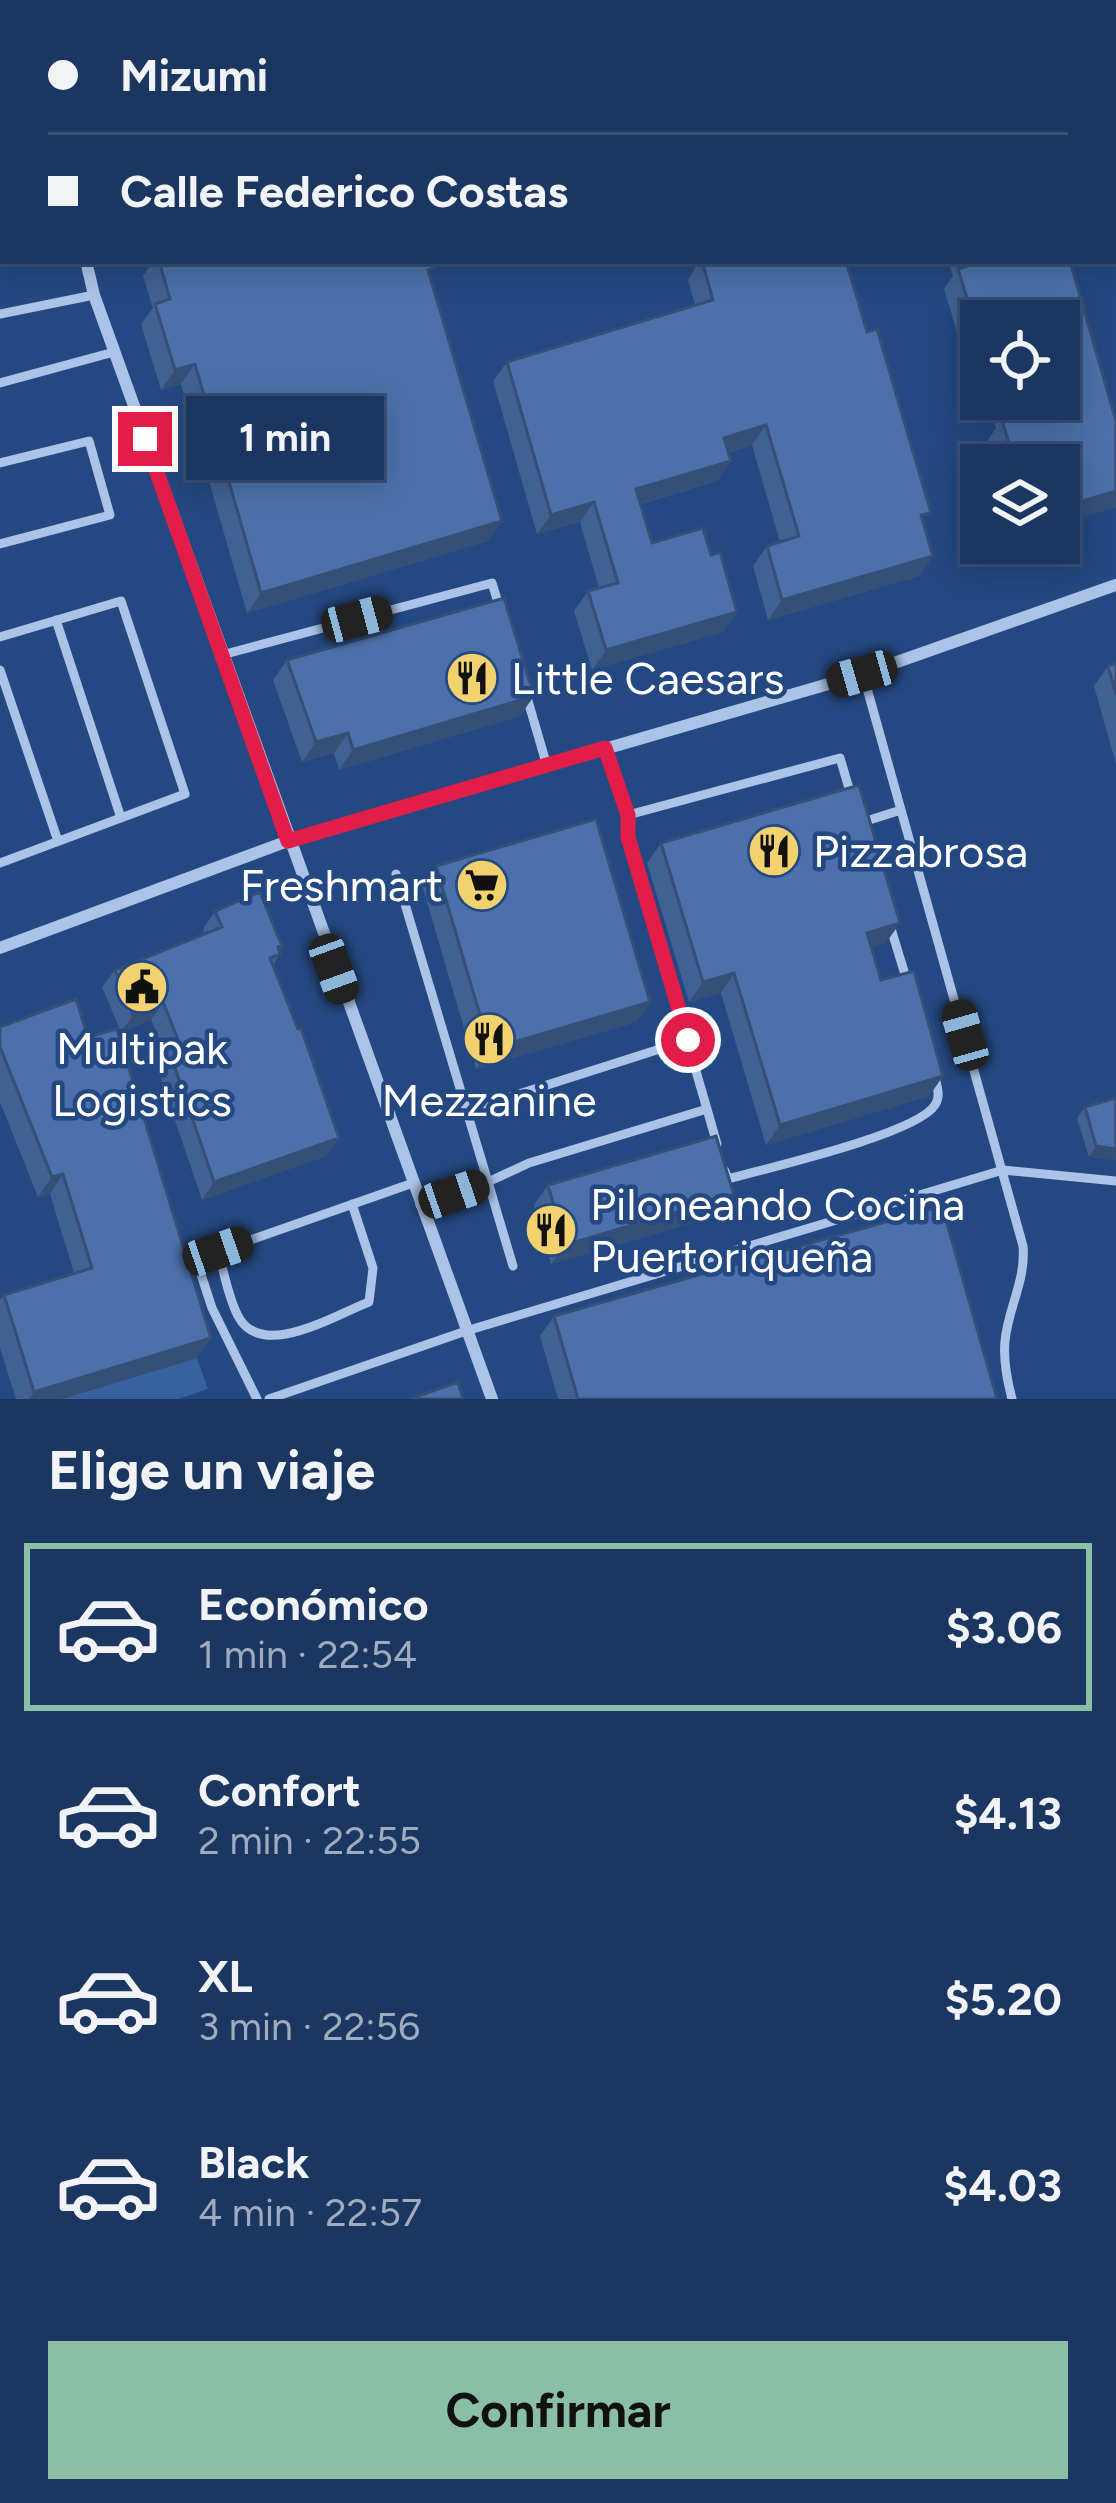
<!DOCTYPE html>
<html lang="es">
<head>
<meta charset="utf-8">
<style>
	:root { --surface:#1b3661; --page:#243e67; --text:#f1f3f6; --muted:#a0abbd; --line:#395076; --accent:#8abfa5 }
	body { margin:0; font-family:Figtree,sans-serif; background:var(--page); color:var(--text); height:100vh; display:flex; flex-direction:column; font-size:45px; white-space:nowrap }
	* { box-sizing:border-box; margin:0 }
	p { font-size:39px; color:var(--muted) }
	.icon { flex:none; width:66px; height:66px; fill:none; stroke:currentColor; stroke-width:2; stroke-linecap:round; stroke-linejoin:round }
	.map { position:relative; height:1399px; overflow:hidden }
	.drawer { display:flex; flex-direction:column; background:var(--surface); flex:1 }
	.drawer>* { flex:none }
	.top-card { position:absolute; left:0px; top:0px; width:1116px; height:264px; box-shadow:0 6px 30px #0003,0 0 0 3px var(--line); display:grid; align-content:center; height:264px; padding:0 48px; background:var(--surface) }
	.tools { position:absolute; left:960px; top:300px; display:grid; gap:24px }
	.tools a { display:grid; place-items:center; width:120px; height:120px; border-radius:0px; background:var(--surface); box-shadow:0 6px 30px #0003,0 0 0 3px var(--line); font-size:60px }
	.end { position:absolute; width:54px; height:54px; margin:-27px; border:15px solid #e11d48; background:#fff; box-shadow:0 0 0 6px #fff }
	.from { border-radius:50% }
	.bubble { position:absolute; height:84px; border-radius:0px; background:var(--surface); box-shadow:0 6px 30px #0003,0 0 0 3px var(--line); font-size:39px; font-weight:700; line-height:84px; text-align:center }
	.car { position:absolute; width:36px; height:72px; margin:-36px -18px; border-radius:15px; box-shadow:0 0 9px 3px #0007; background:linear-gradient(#222 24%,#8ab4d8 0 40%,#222 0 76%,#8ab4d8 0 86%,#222 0) }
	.top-card b { display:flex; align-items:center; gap:42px; height:114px; font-size:45px }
	.top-card b+b { border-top:3px solid var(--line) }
	.top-card i { width:30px; height:30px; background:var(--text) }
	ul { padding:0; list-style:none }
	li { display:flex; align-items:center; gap:36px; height:168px; margin:0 24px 18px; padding:0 24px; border:6px solid transparent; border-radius:0px }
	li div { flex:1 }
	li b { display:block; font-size:45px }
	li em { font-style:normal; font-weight:700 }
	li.selected { border-color:var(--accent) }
	li>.icon { width:108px; height:108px; stroke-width:1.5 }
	h2 { padding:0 48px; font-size:54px; line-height:144px }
	.primary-button { display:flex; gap:24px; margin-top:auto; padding:24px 48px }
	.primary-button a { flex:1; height:138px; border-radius:0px; background:var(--accent); color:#111; font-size:48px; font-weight:700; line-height:138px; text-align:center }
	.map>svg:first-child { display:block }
</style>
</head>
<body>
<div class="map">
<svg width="1116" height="1399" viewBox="0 0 1116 1399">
	<rect width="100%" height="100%" fill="#244881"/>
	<path fill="#38619f" d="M 197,1358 L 208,1389 L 178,1399 L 62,1399 Z"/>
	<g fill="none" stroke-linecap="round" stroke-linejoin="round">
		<path stroke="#abc3e7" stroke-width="9" d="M 1113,74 L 1116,84
			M 0,314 L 94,295
			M 0,383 L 114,352
			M 0,463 L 89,441 L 110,515 L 0,544
			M 56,620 L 121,818
			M 0,637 L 121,601 L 185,794 L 0,863
			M 222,655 L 492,583 L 500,609
			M 0,670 L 58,841
			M 863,674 L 1023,1246 C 1026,1281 1008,1308 1005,1341 C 1003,1361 1007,1380 1012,1399
			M 526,694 L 547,766
			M 628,815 L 840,758 L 851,795
			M 860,823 L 901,810
			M 396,874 L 488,1182 L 529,1163 L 707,1109 L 628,837 L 628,815 L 605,749
			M 889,922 L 907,981
			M 707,1109 L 717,1144
			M 466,1111 L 688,1040
			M 725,1171 L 728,1179 C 767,1168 917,1134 935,1105 C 941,1096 937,1087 935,1077
			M 420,1205 L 488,1182 L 513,1266
			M 218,1251 C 224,1272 228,1297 238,1316 C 261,1361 335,1315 369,1302 L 373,1268 L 352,1204
			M 257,1399 L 212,1308 L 196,1259 L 413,1183
			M 269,1399 L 466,1331 L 1003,1170 L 1116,1181"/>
		<path stroke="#abc3e7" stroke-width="12" d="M 36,0 L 36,3
			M 86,261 L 94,295 L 492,1399
			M 0,948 L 288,841 L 863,674 L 1116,585"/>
	</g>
	<path fill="#416192" d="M 623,0 L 771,0 L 772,3 L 624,3 Z
		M 153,261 L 432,261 L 429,275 L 502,521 L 488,541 L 247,613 L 181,384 L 161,390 L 141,324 L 153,308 L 143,276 Z
		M 699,261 L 846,261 L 933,556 L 919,576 L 768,620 L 753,566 L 767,546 L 780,542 L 752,445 L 728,453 L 731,461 L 717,481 L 641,504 L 652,543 L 711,555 L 737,612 L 723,632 L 592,670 L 574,611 L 588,591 L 599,588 L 580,522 L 537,534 L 493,381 L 507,362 L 695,305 L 688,280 Z
		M 948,261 L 1070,261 L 1116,507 L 1059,524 L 1059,465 L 995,465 L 988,440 L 996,428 L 987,399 L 1059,399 L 1059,321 L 981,321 L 981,377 L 967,329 L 957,332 L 944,289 L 953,276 Z
		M 287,660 L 520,716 L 339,770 L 334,753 L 302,762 L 273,680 Z
		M 1116,663 L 1116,764 L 1094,686 L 1108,666 Z
		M 661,843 L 886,943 L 872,947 L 881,980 L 943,1076 L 929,1096 L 766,1145 L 721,993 L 689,1002 L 647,863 Z
		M 436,866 L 650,1002 L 636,1022 L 476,1069 L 422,885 Z
		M 215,911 L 282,946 L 279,951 L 280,954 L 273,965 L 339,1138 L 326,1156 L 202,1200 L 161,1079 L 170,1067 L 151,1020 L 121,1032 L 102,987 L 115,970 L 205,934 L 203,929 Z
		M 0,1027 L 88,1037 L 211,1338 L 197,1358 L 62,1399 L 16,1399 L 0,1348 L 0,1300 L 4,1295 L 74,1273 L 50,1194 L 38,1197 L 0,1102 Z
		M 1085,1107 L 1116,1160 L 1089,1157 L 1077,1118 Z
		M 548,1185 L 720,1215 L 551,1264 L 534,1205 Z
		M 554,1316 L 997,1399 L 558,1399 L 540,1336 Z"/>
	<path fill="#354f77" d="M 980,309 L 967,329 L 957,332 L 971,312 Z
		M 195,364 L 181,384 L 161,390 L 175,370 Z
		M 766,425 L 752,445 L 710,458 L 724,438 Z
		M 731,461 L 717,481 L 622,509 L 636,489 Z
		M 1116,491 L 1116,507 L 1059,524 L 1059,508 Z
		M 594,502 L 580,522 L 537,534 L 551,515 Z
		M 502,521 L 488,541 L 247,613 L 261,593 Z
		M 933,556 L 919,576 L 768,620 L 782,600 Z
		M 737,612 L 723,632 L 592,670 L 606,650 Z
		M 534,696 L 520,716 L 339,770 L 353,750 Z
		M 348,733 L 334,753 L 302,762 L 316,742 Z
		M 900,923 L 886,943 L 853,953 L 867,933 Z
		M 734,973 L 721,993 L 689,1002 L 703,982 Z
		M 163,1002 L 151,1020 L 121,1032 L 133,1015 Z
		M 650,1002 L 636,1022 L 476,1069 L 490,1049 Z
		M 943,1076 L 929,1096 L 766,1145 L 780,1125 Z
		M 339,1138 L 326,1156 L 202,1200 L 214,1182 Z
		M 1096,1146 L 1116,1149 L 1116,1160 L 1089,1157 Z
		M 63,1174 L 50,1194 L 38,1197 L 52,1177 Z
		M 734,1195 L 720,1215 L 551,1264 L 565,1245 Z
		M 211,1338 L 197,1358 L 62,1399 L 29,1399 L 34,1392 Z"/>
	<path fill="#4c71aa" stroke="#354f77" stroke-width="3" d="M 412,0 L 475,0 L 476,3 L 402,3 Z
		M 643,0 L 771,0 L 772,3 L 644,3 Z
		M 0,144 L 3,157 L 3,170 L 0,170 Z
		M 0,214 L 3,227 L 3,251 L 0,251 Z
		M 159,261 L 432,261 L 434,268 L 428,270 L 502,521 L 261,593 L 195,364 L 175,370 L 155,304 L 170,299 Z
		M 702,261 L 846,261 L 867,332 L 877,329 L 931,513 L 921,515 L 933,556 L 782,600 L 767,546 L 799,536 L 766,425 L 724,438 L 731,461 L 636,489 L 652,543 L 703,528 L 711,555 L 720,552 L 737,612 L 606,650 L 588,591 L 618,583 L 594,502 L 551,515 L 507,362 L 713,300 Z
		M 968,261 L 1070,261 L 1116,421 L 1116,491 L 1059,508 L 1059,465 L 1027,465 L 1025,458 L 1014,461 L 1002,420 L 1013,416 L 1007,399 L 1059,399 L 1059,321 L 984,321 L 980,309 L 971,312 L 958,269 L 970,265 Z
		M 504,598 L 534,696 L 353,750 L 348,733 L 316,742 L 287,660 Z
		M 1116,663 L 1116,694 L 1108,666 Z
		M 859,785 L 900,923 L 867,933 L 881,980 L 914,971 L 943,1076 L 780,1125 L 734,973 L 703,982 L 661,843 Z
		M 596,819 L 650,1002 L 490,1049 L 436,866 Z
		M 260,892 L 282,946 L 278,947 L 280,954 L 270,958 L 298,1029 L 301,1028 L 339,1138 L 214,1182 L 173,1062 L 185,1057 L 163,1002 L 133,1015 L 115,970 L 222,927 L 215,911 Z
		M 76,999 L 88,1037 L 117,1029 L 211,1338 L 34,1392 L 4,1295 L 92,1268 L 63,1174 L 52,1177 L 0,1047 L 0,1027 Z
		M 1116,1098 L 1116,1149 L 1096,1146 L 1085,1107 Z
		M 716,1136 L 734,1195 L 565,1245 L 548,1185 Z
		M 942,1206 L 997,1399 L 578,1399 L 554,1316 Z
		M 458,1382 L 463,1399 L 410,1399 Z"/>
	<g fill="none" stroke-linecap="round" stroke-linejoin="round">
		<path stroke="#e11d48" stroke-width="15" d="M 145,439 L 288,841 L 605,748 L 628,815 L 628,837 L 688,1040"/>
	</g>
	<defs>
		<g id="restaurant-disc" transform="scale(2.7)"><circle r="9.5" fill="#f1d26e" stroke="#244881"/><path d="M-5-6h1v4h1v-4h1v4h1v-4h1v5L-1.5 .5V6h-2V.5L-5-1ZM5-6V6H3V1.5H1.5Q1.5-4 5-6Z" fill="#111"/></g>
		<g id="supermarket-disc" transform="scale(2.7)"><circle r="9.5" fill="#f1d26e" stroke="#244881"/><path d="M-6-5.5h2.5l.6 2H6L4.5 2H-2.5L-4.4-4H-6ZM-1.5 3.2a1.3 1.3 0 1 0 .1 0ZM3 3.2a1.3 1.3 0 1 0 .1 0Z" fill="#111"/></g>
		<g id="civic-disc" transform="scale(2.7)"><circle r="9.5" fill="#f1d26e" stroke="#244881"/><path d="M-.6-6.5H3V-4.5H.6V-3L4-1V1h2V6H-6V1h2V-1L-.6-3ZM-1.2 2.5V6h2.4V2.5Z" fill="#111"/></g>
	</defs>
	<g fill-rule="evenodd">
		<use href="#restaurant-disc" x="472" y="678"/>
		<use href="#restaurant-disc" x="774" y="851"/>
		<use href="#supermarket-disc" x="482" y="885"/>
		<use href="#civic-disc" x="142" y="987"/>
		<use href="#restaurant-disc" x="489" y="1039"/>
		<use href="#restaurant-disc" x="551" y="1230"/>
	</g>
	<g text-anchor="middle" stroke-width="9" stroke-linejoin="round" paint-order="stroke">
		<g font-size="45" fill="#fff" stroke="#244881" text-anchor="start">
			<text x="511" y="694">Little Caesars</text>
			<text x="813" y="867">Pizzabrosa</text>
			<text x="443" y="901" text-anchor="end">Freshmart</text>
			<text x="142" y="1064" text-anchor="middle">Multipak<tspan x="142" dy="52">Logistics</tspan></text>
			<text x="489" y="1116" text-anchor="middle">Mezzanine</text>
			<text x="590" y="1220">Piloneando Cocina<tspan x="590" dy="52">Puertoriqueña</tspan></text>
		</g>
	</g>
</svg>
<div class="tools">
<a><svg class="icon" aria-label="locate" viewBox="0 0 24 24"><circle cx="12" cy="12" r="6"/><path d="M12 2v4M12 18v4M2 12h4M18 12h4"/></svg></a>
<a><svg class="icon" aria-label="layers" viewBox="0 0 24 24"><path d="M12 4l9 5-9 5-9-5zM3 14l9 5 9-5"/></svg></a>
</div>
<i class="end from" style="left:688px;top:1040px"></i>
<i class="end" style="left:145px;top:439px"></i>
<div class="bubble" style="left:186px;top:396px;width:198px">1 min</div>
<i class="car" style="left:357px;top:619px;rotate:75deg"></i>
<i class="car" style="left:862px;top:674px;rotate:254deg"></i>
<i class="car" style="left:334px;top:969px;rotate:160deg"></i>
<i class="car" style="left:965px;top:1035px;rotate:344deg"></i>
<i class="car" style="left:454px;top:1194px;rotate:71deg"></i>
<i class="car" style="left:218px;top:1251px;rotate:71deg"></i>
<div class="top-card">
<b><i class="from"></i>Mizumi</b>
<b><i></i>Calle Federico Costas</b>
</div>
</div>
<section class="drawer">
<h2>Elige un viaje</h2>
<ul>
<li class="selected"><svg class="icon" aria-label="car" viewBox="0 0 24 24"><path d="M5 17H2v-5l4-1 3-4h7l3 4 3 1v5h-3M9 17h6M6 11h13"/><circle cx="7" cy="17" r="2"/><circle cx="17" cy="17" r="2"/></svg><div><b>Económico</b><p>1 min · 22:54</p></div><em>$3.06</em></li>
<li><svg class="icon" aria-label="car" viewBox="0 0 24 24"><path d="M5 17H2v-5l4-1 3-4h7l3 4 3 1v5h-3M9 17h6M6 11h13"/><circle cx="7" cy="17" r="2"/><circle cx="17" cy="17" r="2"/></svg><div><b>Confort</b><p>2 min · 22:55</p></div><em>$4.13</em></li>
<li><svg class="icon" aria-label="car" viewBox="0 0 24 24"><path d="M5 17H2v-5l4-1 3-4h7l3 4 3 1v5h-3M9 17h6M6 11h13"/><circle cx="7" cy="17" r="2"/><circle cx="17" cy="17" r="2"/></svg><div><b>XL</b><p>3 min · 22:56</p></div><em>$5.20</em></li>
<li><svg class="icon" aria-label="car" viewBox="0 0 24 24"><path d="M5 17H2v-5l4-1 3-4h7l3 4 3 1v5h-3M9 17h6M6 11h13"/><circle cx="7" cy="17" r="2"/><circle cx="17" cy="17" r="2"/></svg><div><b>Black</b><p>4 min · 22:57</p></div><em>$4.03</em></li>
</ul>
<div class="primary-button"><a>Confirmar</a></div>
</section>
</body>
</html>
